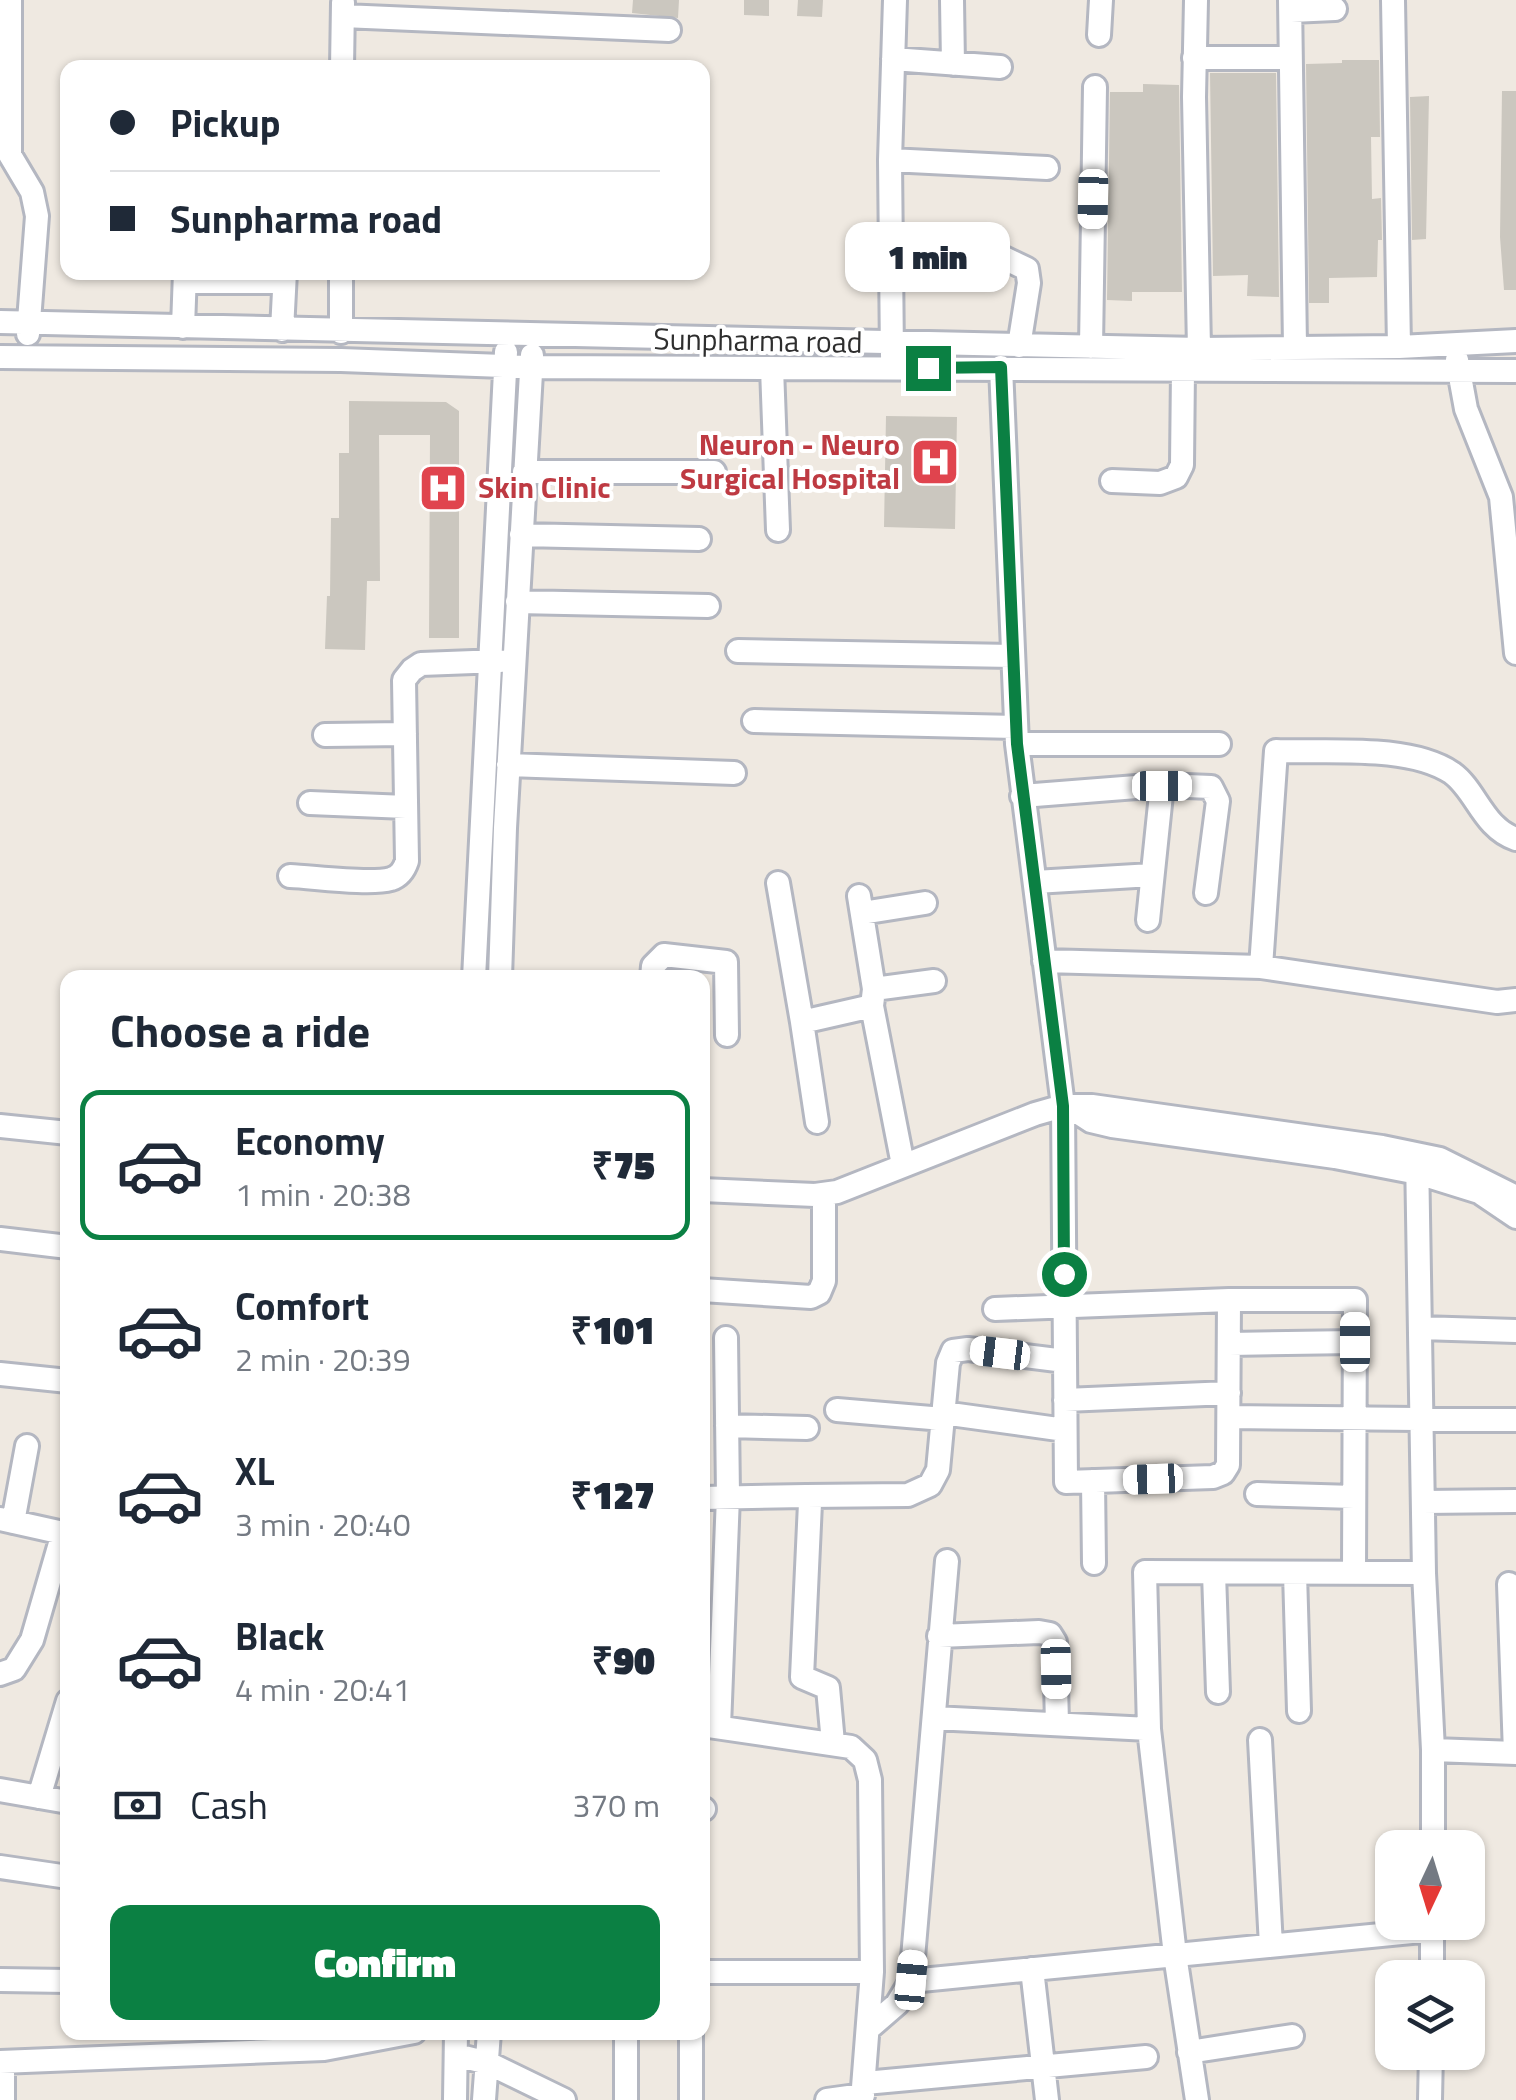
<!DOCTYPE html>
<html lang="en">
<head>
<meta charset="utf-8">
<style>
	:root { --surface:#fff; --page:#f6f6f7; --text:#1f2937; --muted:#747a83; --line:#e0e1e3; --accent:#0b8043 }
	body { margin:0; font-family:"Titillium Web",sans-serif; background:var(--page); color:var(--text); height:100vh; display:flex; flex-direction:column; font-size:38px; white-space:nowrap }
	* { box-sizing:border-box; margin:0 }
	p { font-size:32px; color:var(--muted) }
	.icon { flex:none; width:55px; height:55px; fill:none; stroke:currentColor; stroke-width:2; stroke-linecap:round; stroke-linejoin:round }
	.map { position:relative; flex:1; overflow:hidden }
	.panel { position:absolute; left:60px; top:970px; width:650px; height:1070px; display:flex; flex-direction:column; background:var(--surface); border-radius:20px; box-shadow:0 2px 8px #0004 }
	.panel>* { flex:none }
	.top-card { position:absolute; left:60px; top:60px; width:650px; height:220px; border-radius:20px; box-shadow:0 2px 8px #0004; display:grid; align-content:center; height:220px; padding:0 50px; background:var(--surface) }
	.needle { width:65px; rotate:184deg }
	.fabs { position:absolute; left:1375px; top:1830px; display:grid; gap:20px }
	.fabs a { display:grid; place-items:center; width:110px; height:110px; border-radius:20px; background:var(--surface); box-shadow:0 2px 8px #0004; font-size:50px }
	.end { position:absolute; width:45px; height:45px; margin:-22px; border:12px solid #0b8043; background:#fff; box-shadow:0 0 0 5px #fff }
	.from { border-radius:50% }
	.bubble { position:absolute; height:70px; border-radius:20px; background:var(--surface); box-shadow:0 2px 8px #0004; font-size:32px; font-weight:800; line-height:70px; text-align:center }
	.car { position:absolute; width:30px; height:60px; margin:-30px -15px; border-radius:12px; box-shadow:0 0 8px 2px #0007; background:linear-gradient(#fff 24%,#345 0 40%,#fff 0 76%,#345 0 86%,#fff 0) }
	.top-card b { display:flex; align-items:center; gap:35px; height:95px; font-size:38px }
	.top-card b+b { border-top:2px solid var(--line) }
	.top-card i { width:25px; height:25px; background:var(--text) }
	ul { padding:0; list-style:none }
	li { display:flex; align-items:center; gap:30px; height:150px; margin:0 20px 15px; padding:0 30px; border:5px solid transparent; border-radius:20px }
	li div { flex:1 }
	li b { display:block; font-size:38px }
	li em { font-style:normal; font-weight:800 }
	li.on { border-color:var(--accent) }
	li>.icon { width:90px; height:90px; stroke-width:1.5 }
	h2 { padding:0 50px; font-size:45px; line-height:120px }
	.pay { display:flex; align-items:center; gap:25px; height:110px; padding:0 50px; font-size:38px }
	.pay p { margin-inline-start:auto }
	.button { display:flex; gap:20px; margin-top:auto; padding:20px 50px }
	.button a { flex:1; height:115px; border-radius:20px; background:var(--accent); color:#fff; font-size:40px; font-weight:800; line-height:115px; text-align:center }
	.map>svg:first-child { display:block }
</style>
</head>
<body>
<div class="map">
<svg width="1516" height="2100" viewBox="0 0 1516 2100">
	<rect width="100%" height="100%" fill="#efe9e1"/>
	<path fill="#cbc7bf" d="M 633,0 L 679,0 L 678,18 L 632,13 Z
		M 744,0 L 769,0 L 769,16 L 744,15 Z
		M 798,0 L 823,0 L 822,17 L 797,16 Z
		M 1342,60 L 1379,60 L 1380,137 L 1371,137 L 1372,199 L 1381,198 L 1382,240 L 1378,240 L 1377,277 L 1329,278 L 1329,303 L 1309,303 L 1306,64 L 1342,63 Z
		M 1210,73 L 1276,73 L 1279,297 L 1247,296 L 1248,275 L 1213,276 Z
		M 1143,84 L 1179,85 L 1182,292 L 1132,292 L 1132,301 L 1107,300 L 1110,92 L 1143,92 Z
		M 1502,91 L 1516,91 L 1516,290 L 1504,290 L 1500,237 Z
		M 1429,96 L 1426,239 L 1412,240 L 1410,97 Z
		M 349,401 L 446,402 L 459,411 L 459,638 L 429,638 L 430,435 L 379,435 L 380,581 L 367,581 L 365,650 L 325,649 L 327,596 L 330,596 L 331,518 L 339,518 L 339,453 L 349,453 Z
		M 886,416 L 957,417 L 955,529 L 884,527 Z"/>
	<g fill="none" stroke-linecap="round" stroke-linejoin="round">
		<g stroke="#b4b7c1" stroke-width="28">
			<path id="minor" d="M 10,0 L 10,155 L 32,192 L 37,216 L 28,334
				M 952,0 L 953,64
				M 1196,0 L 1194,97 L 1199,349
				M 1290,0 L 1295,347
				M 1393,0 L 1399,347
				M 1291,11 L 1335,9
				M 343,16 L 669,30
				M 1099,35 L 1101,0
				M 1194,58 L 1290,58
				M 893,59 L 1000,67
				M 342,68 L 343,3
				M 890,160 L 1047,168
				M 950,254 L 1000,256 L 1027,269 L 1029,283 L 1019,346
				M 185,282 L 284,282
				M 0,322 L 1199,349 L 1399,347 L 1516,341
				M 183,327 L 185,272
				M 282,330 L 285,272
				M 341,332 L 341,272
				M 1091,347 L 1095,87
				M 892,356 L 890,160 L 895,0
				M 0,357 L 341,360 L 531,367 L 1516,371
				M 1457,360 L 1466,409 L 1501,497 L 1516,653
				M 1001,367 L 1017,744 L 1063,1106 L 1066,1482 L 1213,1477 L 1223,1473 L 1228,1465 L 1229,1300
				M 772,368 L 778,530
				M 524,472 L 714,472
				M 1112,481 L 1160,483 L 1176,477 L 1182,465 L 1183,369
				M 521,535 L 699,539
				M 517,602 L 708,606
				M 738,651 L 1013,656
				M 754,721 L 1016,727
				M 325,735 L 405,734
				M 1017,744 L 1219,744
				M 508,765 L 734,773
				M 1022,796 L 1162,785 L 1211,787 L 1218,801 L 1206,893
				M 310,803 L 406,807
				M 290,876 C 314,877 369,885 391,879 C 400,876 404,870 407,861 L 404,680 L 412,670 L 421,664 L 500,661
				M 1035,882 L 1152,875
				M 778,883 L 802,1022
				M 862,913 L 925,903
				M 1148,920 L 1162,785
				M 1044,961 L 1261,967 L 1497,1002 L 1516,1000
				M 1261,967 L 1276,751 C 1327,753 1409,744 1452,773 C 1476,790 1483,828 1516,839
				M 474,978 L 506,352
				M 500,978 L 505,828 L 532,355
				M 652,978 L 653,966 L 664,955 L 726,962 L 727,1035
				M 874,989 L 934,981
				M 872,1006 L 903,1165
				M 1071,1108 L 1091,1121 L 1112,1126 L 1335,1157 L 1418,1173 L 1479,1192 L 1516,1217
				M 817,1122 L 802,1022 L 872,1006 L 874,989 L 859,896
				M 0,1126 L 68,1133
				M 1417,1155 L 1424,1573 L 1433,1750 L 1433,1848
				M 702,1190 L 815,1195 L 837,1192 L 1035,1114 L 1063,1106 L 1092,1106 L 1382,1147 L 1440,1159 L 1516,1197
				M 0,1239 L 68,1247
				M 702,1290 L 811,1297 L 819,1293 L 824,1281 L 824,1194
				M 995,1309 L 1229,1300 L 1355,1300 L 1354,1573
				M 1420,1328 L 1516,1331
				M 1229,1344 L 1355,1342
				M 0,1374 L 68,1381
				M 1065,1400 L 1229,1393
				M 837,1410 L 943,1419
				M 943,1413 L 1065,1430
				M 1229,1417 L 1516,1420
				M 727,1426 L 807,1428
				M 1093,1481 L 1094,1563
				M 1257,1494 L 1354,1497
				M 806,1496 L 908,1495 L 930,1485 L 938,1470 L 948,1363 L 953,1351 L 968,1349 L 1065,1361
				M 702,1498 L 806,1496 L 810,1503 L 802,1677 L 828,1688 L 833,1743
				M 1423,1502 L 1516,1501
				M 0,1519 L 63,1533 L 32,1640 L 14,1669 L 0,1674
				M 13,1522 L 27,1446
				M 1214,1573 L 1218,1692
				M 1295,1573 L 1299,1711
				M 1509,1584 L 1515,1753
				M 939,1636 L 1039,1632 L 1050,1634 L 1055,1642 L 1057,1724
				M 934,1718 L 1149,1729 L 1175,1955 L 1197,2100
				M 702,1725 L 851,1747 L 865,1760 L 870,1780 L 872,1972 L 862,2100
				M 719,1727 L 728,1496 L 726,1338
				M 1149,1729 L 1145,1572 L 1424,1573
				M 1260,1740 L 1271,1946
				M 1433,1750 L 1516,1753
				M 0,1790 L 68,1802
				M 39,1797 L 68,1701
				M 702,1809 L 704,1809
				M 0,1867 L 68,1877
				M 1032,1969 L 1047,2100
				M 702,1972 L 872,1972
				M 1432,1978 L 1432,1922
				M 0,1980 L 68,1981
				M 911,1981 L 1432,1930
				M 868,2029 L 897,2004 L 911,1981 L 947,1561
				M 626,2032 L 626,2100
				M 691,2032 L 691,2100
				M 1189,2052 L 1292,2036
				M 456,2055 L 488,2063 L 564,2100
				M 0,2062 L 324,2049 L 414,2032
				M 865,2083 L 1146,2057
				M 3,2100 L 3,2062
				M 455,2100 L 456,2032
				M 484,2100 L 489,2032
				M 827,2100 L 863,2095
				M 1430,2100 L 1431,2052"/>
		</g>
		<use href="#minor" stroke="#fff" stroke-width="22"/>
	</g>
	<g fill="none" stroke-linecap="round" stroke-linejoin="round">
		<path stroke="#0b8043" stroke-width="12" d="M 928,368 L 1001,367 L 1017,744 L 1063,1106 L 1064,1274"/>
	</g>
	<defs>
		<g id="hospital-square" transform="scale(2.5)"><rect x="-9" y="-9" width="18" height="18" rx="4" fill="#e0444e" stroke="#fff"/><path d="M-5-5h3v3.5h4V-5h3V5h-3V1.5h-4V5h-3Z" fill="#fff"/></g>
	</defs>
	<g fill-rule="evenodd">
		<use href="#hospital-square" x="935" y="462"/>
		<use href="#hospital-square" x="443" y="488"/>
	</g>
	<g text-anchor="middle" stroke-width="8" stroke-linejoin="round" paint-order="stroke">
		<g font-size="30" fill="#2e2e2e" stroke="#fff">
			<text transform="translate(758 341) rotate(1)" y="10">Sunpharma road</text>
		</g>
		<g font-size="30" font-weight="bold" fill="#be3a42" stroke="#fff" text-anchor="end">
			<text x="900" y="455">Neuron - Neuro<tspan x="900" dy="34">Surgical Hospital</tspan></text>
			<text x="478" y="498" text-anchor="start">Skin Clinic</text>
		</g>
	</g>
</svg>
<div class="fabs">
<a><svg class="needle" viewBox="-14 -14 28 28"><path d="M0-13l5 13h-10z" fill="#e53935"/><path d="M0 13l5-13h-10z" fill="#747a83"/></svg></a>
<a><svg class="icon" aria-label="layers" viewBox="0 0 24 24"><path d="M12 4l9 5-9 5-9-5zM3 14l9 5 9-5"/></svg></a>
</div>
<i class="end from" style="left:1064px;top:1274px"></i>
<i class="end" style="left:928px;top:368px"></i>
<div class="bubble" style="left:845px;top:222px;width:165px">1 min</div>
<i class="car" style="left:1093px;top:199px;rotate:181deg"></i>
<i class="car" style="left:1162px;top:786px;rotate:90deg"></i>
<i class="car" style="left:1355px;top:1342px;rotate:0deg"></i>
<i class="car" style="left:1000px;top:1353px;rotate:277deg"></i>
<i class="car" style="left:1153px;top:1479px;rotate:268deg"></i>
<i class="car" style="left:1056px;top:1669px;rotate:179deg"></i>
<i class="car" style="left:911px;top:1980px;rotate:5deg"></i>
<div class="top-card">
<b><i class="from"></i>Pickup</b>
<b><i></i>Sunpharma road</b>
</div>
<section class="panel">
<h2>Choose a ride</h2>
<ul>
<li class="on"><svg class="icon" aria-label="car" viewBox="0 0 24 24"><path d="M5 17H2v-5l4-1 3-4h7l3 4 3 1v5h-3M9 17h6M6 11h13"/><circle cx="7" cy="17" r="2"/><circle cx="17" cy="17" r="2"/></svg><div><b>Economy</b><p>1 min · 20:38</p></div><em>₹75</em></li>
<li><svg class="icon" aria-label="car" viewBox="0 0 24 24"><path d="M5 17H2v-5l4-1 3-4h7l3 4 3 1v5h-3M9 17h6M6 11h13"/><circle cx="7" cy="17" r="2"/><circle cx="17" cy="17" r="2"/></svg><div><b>Comfort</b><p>2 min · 20:39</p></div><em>₹101</em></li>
<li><svg class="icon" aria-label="car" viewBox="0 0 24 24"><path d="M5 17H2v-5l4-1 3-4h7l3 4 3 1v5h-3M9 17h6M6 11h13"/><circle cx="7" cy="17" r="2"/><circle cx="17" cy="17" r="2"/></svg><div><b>XL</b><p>3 min · 20:40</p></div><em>₹127</em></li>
<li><svg class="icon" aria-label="car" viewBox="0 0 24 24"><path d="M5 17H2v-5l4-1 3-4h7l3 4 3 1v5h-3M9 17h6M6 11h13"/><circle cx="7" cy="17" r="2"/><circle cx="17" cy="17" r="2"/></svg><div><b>Black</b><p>4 min · 20:41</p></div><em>₹90</em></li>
</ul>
<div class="pay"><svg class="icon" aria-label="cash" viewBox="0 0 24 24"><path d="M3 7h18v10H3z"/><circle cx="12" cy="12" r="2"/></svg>Cash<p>370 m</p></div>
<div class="button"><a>Confirm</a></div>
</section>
</div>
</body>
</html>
